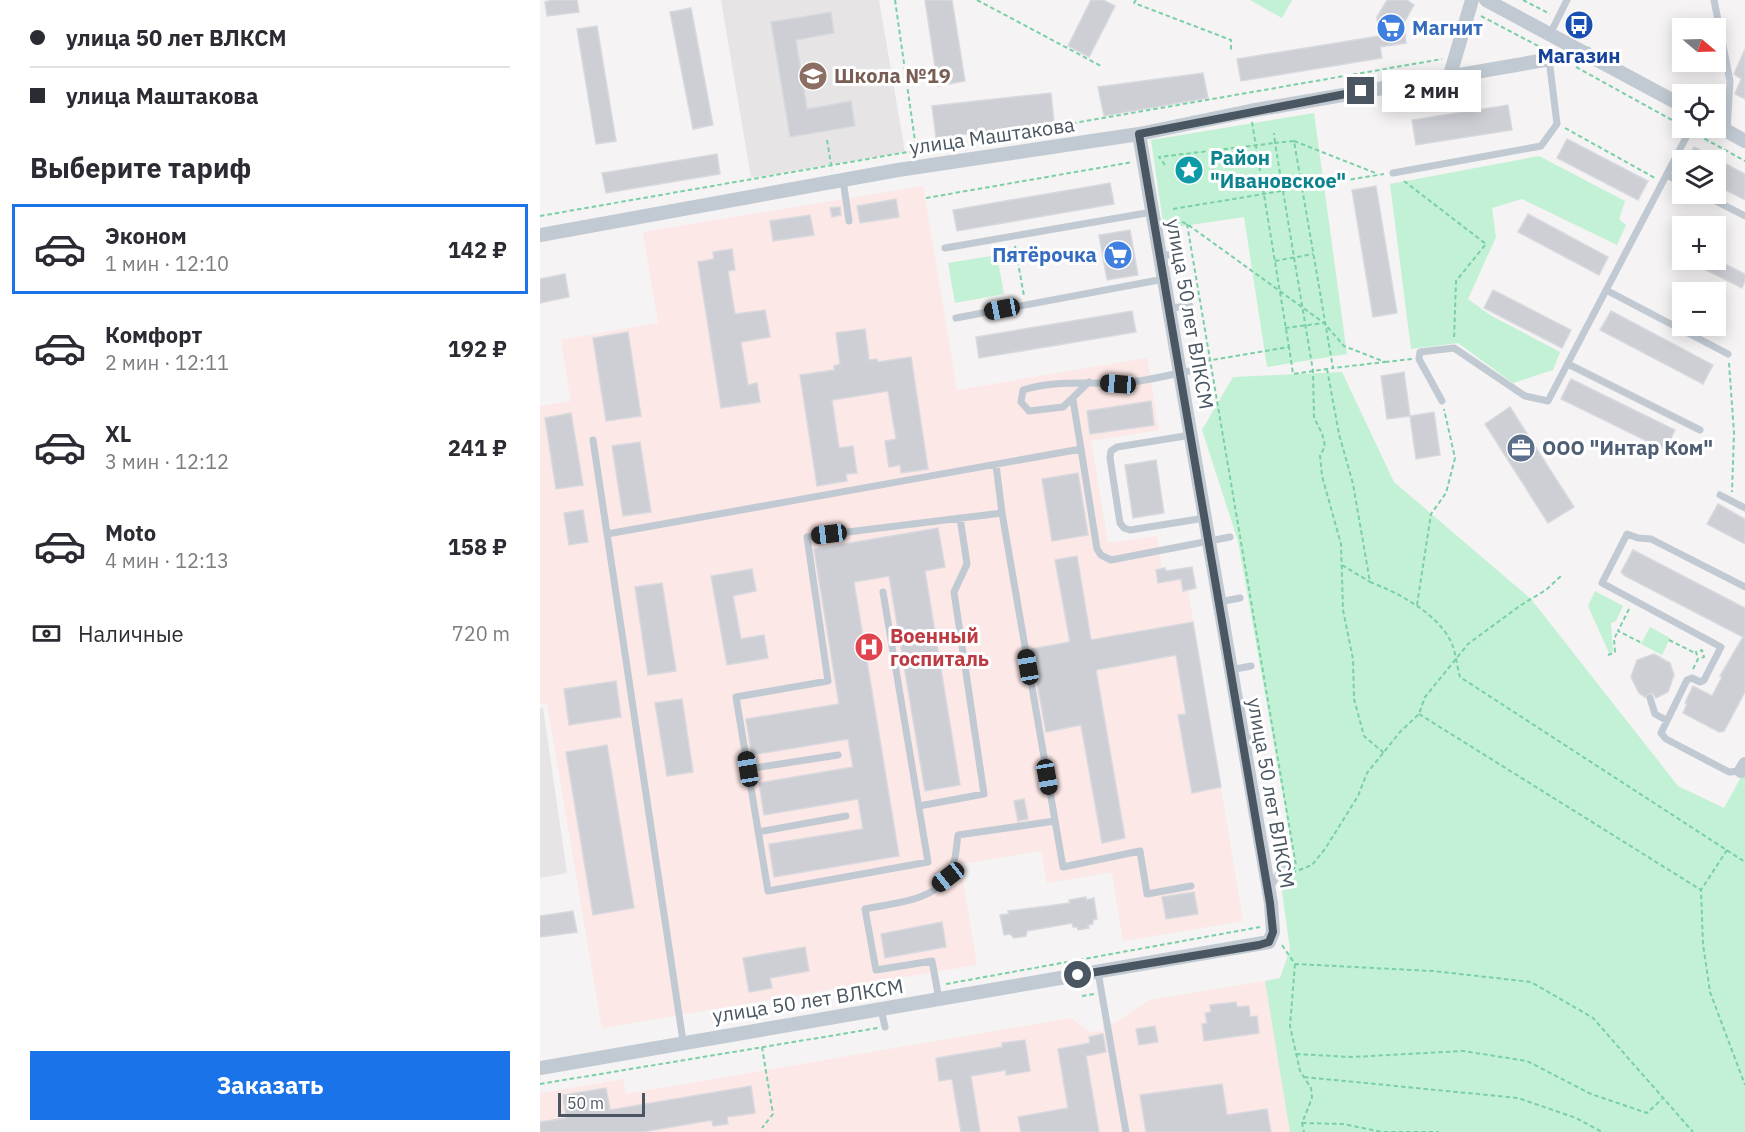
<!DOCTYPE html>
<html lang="ru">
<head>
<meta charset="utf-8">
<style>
	:root { --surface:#fff; --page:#f7f7f7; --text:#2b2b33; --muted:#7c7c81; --line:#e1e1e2; --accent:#1a73e8 }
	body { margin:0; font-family:"IBM Plex Sans",sans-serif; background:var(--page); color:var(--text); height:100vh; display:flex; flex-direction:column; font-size:22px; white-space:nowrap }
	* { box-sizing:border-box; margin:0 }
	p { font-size:20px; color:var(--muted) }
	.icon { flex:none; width:33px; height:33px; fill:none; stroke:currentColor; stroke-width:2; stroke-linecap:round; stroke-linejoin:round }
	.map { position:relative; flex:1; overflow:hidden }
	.sheet { display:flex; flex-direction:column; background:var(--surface); width:540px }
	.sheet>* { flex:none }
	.hud { display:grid; align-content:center; height:132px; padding:0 30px; background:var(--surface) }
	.needle { width:39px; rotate:109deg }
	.tools { position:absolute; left:1132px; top:18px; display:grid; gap:12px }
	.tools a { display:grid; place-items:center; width:54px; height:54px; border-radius:0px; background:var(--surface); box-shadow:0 3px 15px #0003; font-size:30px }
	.scale { position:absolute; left:18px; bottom:15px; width:87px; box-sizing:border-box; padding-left:6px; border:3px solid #4a5661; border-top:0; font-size:16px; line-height:21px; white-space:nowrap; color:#4a5661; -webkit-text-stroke:4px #fff; paint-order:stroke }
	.end { position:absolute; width:27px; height:27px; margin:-14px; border:8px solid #4a5661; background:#fff; box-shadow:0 0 0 3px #fff }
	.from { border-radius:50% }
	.bubble { position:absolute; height:42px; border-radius:0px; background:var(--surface); box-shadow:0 3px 15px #0003; font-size:20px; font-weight:800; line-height:42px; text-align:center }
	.car { position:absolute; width:18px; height:36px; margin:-18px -9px; border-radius:8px; box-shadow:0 0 4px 2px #0007; background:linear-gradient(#222 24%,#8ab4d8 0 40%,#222 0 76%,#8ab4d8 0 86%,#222 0) }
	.hud b { display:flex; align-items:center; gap:21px; height:57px; font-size:22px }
	.hud b+b { border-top:2px solid var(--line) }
	.hud i { width:15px; height:15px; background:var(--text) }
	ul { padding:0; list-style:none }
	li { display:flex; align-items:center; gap:18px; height:90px; margin:0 12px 9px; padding:0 18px; border:3px solid transparent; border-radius:0px }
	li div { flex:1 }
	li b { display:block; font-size:22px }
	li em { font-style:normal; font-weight:800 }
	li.current { border-color:var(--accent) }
	li>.icon { width:54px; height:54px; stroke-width:1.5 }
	h2 { padding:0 30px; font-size:27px; line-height:72px }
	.pay { display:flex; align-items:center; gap:15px; height:66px; padding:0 30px; font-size:22px }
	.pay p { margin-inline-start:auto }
	.button { display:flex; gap:12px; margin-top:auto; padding:12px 30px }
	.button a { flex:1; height:69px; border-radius:0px; background:var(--accent); color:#fff; font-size:24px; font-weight:800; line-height:69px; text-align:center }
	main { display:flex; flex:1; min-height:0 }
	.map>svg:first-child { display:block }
</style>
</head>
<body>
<main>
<section class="sheet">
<div class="hud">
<b><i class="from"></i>улица 50 лет ВЛКСМ</b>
<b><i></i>улица Маштакова</b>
</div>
<h2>Выберите тариф</h2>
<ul>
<li class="current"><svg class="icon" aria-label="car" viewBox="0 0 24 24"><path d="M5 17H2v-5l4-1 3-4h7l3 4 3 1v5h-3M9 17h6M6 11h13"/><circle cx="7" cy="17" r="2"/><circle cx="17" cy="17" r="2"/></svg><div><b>Эконом</b><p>1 мин · 12:10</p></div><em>142 ₽</em></li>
<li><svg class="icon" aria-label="car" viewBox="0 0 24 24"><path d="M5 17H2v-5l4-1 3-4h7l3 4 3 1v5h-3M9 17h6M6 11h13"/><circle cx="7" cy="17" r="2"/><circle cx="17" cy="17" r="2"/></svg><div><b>Комфорт</b><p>2 мин · 12:11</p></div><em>192 ₽</em></li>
<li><svg class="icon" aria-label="car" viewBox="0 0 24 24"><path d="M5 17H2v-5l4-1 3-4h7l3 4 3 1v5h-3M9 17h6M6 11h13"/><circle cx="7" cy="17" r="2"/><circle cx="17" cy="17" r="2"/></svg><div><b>XL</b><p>3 мин · 12:12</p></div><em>241 ₽</em></li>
<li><svg class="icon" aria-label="car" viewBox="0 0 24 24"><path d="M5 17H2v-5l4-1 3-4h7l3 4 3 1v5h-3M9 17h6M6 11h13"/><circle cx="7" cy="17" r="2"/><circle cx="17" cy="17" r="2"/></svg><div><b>Moto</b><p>4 мин · 12:13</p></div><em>158 ₽</em></li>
</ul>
<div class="pay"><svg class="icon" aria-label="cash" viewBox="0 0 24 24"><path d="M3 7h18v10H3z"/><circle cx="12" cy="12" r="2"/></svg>Наличные<p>720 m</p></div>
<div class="button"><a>Заказать</a></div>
</section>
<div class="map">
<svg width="1205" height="1132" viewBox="0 0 1205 1132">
	<rect width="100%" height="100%" fill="#f5f3f3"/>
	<path fill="#e6e4e5" d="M 181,0 L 339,0 L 365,152 L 211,178 Z
		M 0,708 L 3,708 L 27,873 L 0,878 Z"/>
	<path fill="#fce8e6" d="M 383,186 L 417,390 L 607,358 L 619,430 L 551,441 L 568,543 L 617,536 L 622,569 L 616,570 L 618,583 L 641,580 L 643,591 L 648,590 L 703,921 L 583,941 L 572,872 L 507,883 L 501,851 L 420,864 L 437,965 L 62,1028 L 7,703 L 0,704 L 0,406 L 31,401 L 21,340 L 118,323 L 103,232 Z
		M 725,981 L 750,1132 L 0,1132 L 0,1093 L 83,1079 L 86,1094 L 531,1018 L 550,1032 L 563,1031 L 563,1025 L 575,1023 L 609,1000 Z"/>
	<path fill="#c3f1d5" d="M 710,0 L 752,0 L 742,18 Z
		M 774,113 L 807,354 L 727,367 L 704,217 L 624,229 L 611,140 Z
		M 999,156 L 1085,201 L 1079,219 L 1086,225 L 1077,245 L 982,199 L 952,208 L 956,237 L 928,299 L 950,315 L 1020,352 L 1013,370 L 973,383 L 918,343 L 871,349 L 850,184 Z
		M 457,255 L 464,294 L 415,303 L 408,263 Z
		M 802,372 L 854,482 L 991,599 L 1138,786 L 1184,808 L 1205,770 L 1205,1132 L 750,1132 L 725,981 L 740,978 L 750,950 L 741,884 L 756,869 L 698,541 L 662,430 L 693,377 Z
		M 1055,591 L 1083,606 L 1076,621 L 1071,623 L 1073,651 L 1069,653 L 1048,606 Z
		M 1110,627 L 1130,638 L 1122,655 L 1101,644 Z"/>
	<path fill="#cdcfd5" stroke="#d7d9de" stroke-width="1.5" d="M 12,0 L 37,0 L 39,12 L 7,16 L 5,2 Z
		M 385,0 L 412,0 L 425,81 L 398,86 Z
		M 551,0 L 563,0 L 575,6 L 549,57 L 528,46 Z
		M 847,0 L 867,0 L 874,5 L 864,23 L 866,43 L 840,47 L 842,58 L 701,81 L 697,59 L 839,36 L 837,17 Z
		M 151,8 L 173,125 L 153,129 L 130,12 Z
		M 291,12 L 294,33 L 256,40 L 267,109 L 311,101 L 315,126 L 250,137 L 231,22 Z
		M 57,26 L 76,141 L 56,144 L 37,29 Z
		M 1205,49 L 1205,99 L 1195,94 L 1201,79 L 1194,74 Z
		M 663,73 L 668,98 L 564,116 L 558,87 Z
		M 511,93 L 514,123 L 396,138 L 392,106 Z
		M 968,105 L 972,130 L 876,145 L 872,120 Z
		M 1027,139 L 1108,181 L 1098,200 L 1017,158 Z
		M 1154,147 L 1205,174 L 1205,200 L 1176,185 L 1176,160 L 1146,160 Z
		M 177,154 L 180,174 L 66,193 L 62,173 Z
		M 570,183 L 574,204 L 417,231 L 413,210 Z
		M 836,186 L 857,313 L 833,317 L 812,190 Z
		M 356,199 L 359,217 L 320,223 L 317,206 Z
		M 300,207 L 301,215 L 292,217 L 290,208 Z
		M 988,214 L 1068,257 L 1059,275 L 978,232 Z
		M 270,215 L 274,235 L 233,241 L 230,221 Z
		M 590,230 L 598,275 L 567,280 L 559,235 Z
		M 192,249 L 195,270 L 188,271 L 195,314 L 225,310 L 230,337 L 201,342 L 208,385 L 217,383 L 220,402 L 181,408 L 158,262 L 174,259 L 173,252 Z
		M 1146,260 L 1177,260 L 1205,274 L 1205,281 L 1202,288 Z
		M 25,274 L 29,297 L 0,303 L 0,279 Z
		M 953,290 L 1031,330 L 1022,348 L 944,308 Z
		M 592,311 L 596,332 L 439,358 L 436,337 Z
		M 1071,311 L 1173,365 L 1163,384 L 1060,330 Z
		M 325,329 L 329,360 L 337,359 L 338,362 L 371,357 L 388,469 L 361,473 L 360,465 L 349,467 L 345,441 L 356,439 L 348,391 L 292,400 L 299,448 L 313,446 L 317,473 L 306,474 L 307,481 L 277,486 L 260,375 L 294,370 L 294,366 L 300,364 L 296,333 Z
		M 88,332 L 101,416 L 66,421 L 53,338 Z
		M 864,372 L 870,416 L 847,419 L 841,376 Z
		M 1031,379 L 1135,430 L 1125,450 L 1021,399 Z
		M 611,401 L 614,425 L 550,434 L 547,411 Z
		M 970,407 L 1034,507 L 1008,523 L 945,424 Z
		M 894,412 L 900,455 L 876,459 L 870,416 Z
		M 31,413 L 43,485 L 16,489 L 5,418 Z
		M 100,442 L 111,512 L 83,516 L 72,446 Z
		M 616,460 L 624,513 L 593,518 L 585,465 Z
		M 538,473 L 548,535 L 512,541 L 502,479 Z
		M 1178,504 L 1205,519 L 1205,544 L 1167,524 Z
		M 43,510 L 48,542 L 29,545 L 24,513 Z
		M 398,528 L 405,567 L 385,571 L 420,785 L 385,791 L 349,576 L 314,582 L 359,856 L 234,877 L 229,844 L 323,829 L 318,799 L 224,815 L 219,783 L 313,767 L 308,739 L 212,755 L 206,719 L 299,704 L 274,549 Z
		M 1093,550 L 1205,608 L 1205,692 L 1184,731 L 1179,732 L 1143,713 L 1147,704 L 1145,703 L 1153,686 L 1172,696 L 1182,677 L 1180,676 L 1203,637 L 1085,576 L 1081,572 Z
		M 537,556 L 551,640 L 653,622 L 681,787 L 652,793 L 638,715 L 646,714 L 636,655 L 556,670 L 585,838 L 562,843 L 541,725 L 506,732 L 491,649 L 530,642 L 515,560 Z
		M 652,567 L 656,588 L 643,591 L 641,579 L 618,583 L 616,570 L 625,568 L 626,571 Z
		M 212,569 L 216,591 L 193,596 L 201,639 L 224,635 L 228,658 L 187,665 L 171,576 Z
		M 122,583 L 136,671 L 108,675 L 95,587 Z
		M 1114,654 L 1130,663 L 1134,675 L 1128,692 L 1116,698 L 1112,693 L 1105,697 L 1099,693 L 1091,677 L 1097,660 Z
		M 76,681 L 81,717 L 29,725 L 24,689 Z
		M 142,699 L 153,772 L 127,776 L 115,703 Z
		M 67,745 L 94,908 L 53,915 L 26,752 Z
		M 484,799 L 488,819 L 478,821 L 474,801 Z
		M 654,892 L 658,914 L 626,919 L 622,897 Z
		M 546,897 L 546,900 L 554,898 L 557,919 L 553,920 L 553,924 L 548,925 L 549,928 L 538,930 L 537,927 L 533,927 L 532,923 L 487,931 L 486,936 L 474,938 L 470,934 L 464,935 L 460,915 L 469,914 L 468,911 L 530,903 L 529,900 Z
		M 33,911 L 37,932 L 0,937 L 0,916 Z
		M 402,922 L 406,947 L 345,958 L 341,934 Z
		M 265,947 L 269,971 L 230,978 L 232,988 L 209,992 L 203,958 Z
		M 696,1002 L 697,1007 L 709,1006 L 710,1017 L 717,1016 L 719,1033 L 664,1041 L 662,1024 L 667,1023 L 665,1013 L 671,1012 L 670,1005 Z
		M 615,1026 L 618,1042 L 599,1045 L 596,1029 Z
		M 563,1034 L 566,1052 L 546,1056 L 559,1132 L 481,1132 L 478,1117 L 528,1108 L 518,1049 L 550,1043 L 549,1037 Z
		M 485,1040 L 490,1071 L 466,1075 L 466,1070 L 431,1076 L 440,1132 L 421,1132 L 412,1079 L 399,1081 L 396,1058 L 462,1047 L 462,1043 Z
		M 682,1084 L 687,1115 L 727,1109 L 731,1132 L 606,1132 L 600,1095 Z
		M 211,1086 L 215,1113 L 187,1117 L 188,1124 L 173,1126 L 172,1120 L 102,1132 L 0,1132 L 0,1122 L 26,1118 L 23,1095 L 66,1088 L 70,1110 Z"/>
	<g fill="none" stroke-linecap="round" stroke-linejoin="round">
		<path stroke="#7ad0a6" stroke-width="2" stroke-dasharray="4.5 3" stroke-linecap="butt" d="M 355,0 L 377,155
			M 437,0 L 561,66
			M 596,0 L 594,3 L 691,40 L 691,52
			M 983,0 L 1010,14
			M 941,16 L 1002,48
			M 1036,67 L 1141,125
			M 712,122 L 749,347
			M 1025,128 L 1115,178
			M 1158,135 L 1205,161
			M 287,140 L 292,170
			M 754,141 L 838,174
			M 625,165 L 619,157 L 735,143 L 734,133
			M 864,181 L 946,244 L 916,281 L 914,340
			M 386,198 L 593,162
			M 633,209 L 844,174
			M 0,216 L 902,59
			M 635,219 L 647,224 L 784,323 L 804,346 L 845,362 L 793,368
			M 647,224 L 756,866 L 748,877
			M 475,246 L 484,296
			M 735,261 L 773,254
			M 745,328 L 784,323
			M 666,361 L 749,347 L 753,374 C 767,372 780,370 793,368 L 754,141 L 735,143 L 773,371 L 774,418 L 782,433 L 785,446 L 780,456 L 782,476 L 801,544 L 803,610 L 813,659 L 814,699 L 824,736 L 844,753
			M 845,362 L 872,359
			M 1189,363 L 1194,433 L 1192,492
			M 787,369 L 799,434 L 813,484 L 830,582 C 859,593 899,614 912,644 C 916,654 917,667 920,677 L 1205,862
			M 802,565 L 830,582
			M 877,605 L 891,514 L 906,493 L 915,458 L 904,409
			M 1089,609 L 1078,631 L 1102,643
			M 1129,640 L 1155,653
			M 1068,655 L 1075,652 L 1074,639 L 1078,631
			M 1153,669 L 1158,659 L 1164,657 L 1162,650 L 1156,652 L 1158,659
			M 879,714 L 1161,890
			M 1187,850 L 1161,890 L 1163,944 L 1170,992 L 1205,1085
			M 752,873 L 772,865 L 785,849 L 818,796 L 827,773 L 860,732 L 879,714 L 885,697 L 928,644 L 981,605 L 1006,590 L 1022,575
			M 742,945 L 755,964 L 893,971 L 991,982 L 1053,1018 L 1153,1132
			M 755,964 L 750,1026 L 760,1071 L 771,1088 L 772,1098 L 762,1123 L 764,1132
			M 406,984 L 720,927
			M 542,996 L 554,994
			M 222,1047 L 233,1114 L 222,1128
			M 756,1054 L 812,1057 L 923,1051 L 987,1061 L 1051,1094 L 1107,1113 L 1122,1099
			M 764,1077 L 978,1098 L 1036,1118 L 1062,1132
			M 0,1084 L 338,1028
			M 762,1123 L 803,1124 L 842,1132 L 899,1132"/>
		<path stroke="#c1cad2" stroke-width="7" d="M 1174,0 L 1190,81 L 1187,130
			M 1010,34 L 1027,0
			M 853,173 L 1001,146 L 1017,124 L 1009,59
			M 1127,175 L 1143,183
			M 303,180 L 309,221
			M 1162,194 L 1205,216
			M 405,248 L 612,212
			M 620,256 L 641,253
			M 1066,290 L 1188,354
			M 629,308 L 650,306
			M 416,318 L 624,279
			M 1028,364 L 1160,430
			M 549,382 L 523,407 L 489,411 L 481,402 L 483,390 C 513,380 546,384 577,383 C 604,383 633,373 661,369
			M 533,400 L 541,449
			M 902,401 L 879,359 L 880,352 L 914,348 L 985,396 L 1008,401 L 1151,128
			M 651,435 L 577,447 L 571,451 L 570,458 L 580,523 L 584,528 L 590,530 L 665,518
			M 53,440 L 143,1041
			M 1180,495 L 1205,508
			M 462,513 L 523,867 L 600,851 L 607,894 L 651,886
			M 67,534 L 541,449 L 557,549 L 561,555 L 571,560 L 690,537
			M 343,592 L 388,862 L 228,891 L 196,697 L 288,681 L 267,537 L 462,513 L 456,465
			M 679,602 L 700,598
			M 690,670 L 711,666
			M 1110,698 L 1115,714 L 1126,720
			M 702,739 L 723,736
			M 208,769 L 298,755
			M 1201,771 L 1189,772 L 1126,739 L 1121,733 L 1147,680 L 1152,678 L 1160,682 L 1164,680 L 1181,647 L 1062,583 L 1087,534 L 1098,538 L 1111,539 L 1205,587
			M 379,806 L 444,794 L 414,592 L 427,564 L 420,518
			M 218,832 L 306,816
			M 730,888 L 744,864
			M 558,972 L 586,1132
			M 399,999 L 392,961 L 336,970 L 325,909 C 352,903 391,902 408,877 C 416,865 416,848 418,835 L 515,821
			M 341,1009 L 345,1027"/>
		<path stroke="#c1cad2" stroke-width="14" d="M 946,0 L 1143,106
			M 910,75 L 932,0
			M 1176,125 L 1205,141
			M 0,235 L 358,170 L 599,134 L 710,111 L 1046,53
			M 1201,771 L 1205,764
			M 0,1068 L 729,942 L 733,932 L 731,903 L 599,134"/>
	</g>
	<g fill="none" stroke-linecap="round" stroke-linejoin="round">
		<path stroke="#4a5661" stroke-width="8" d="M 538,975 L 719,945 L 729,942 L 733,932 L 730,903 L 599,134 L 821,91"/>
	</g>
	<defs>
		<g id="bus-disc" transform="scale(1.5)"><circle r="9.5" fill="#1a4fb4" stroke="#fff"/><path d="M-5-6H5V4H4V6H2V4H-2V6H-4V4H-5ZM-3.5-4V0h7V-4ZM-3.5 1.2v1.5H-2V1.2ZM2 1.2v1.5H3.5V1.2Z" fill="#fff"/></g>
		<g id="supermarket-disc" transform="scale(1.5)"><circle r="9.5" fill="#3f7fe0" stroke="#fff"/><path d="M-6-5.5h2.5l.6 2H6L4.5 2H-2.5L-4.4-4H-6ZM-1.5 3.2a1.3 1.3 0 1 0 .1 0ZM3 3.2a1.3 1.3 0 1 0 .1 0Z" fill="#fff"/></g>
		<g id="school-disc" transform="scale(1.5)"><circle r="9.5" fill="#8d6e63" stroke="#fff"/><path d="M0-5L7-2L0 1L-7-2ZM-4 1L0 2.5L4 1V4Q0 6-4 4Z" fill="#fff"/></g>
		<g id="sight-disc" transform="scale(1.5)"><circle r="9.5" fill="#0f9aa8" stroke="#fff"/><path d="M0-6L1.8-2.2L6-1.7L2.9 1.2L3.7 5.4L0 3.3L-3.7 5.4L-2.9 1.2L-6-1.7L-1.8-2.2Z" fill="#fff"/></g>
		<g id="office-disc" transform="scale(1.5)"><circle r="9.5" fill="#5c6f8a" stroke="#fff"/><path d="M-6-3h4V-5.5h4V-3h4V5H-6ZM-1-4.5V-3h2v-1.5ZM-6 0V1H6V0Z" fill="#fff"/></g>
		<g id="hospital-disc" transform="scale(1.5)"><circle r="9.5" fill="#e0444e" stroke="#fff"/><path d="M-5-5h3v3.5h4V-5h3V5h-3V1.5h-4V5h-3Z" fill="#fff"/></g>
	</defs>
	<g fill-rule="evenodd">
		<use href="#bus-disc" x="1039" y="25"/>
		<use href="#supermarket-disc" x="851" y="28"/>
		<use href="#school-disc" x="273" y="76"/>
		<use href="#sight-disc" x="649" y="170"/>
		<use href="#supermarket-disc" x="578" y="255"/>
		<use href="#office-disc" x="981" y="448"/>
		<use href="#hospital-disc" x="329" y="647"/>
	</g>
	<g text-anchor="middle" stroke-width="6" stroke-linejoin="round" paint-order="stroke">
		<g font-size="20" font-weight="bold" fill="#366cbe" stroke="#fff" text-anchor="start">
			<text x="872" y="35">Магнит</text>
			<text x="557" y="262" text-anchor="end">Пятёрочка</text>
		</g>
		<g font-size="20" font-weight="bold" fill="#164399" stroke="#fff">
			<text x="1039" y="63">Магазин</text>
		</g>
		<g font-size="20" font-weight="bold" fill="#785e54" stroke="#fff" text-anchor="start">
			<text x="294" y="83">Школа №19</text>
		</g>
		<g font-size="20" fill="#4a5661" stroke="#fff">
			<text transform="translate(452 136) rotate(-8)" y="7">улица Маштакова</text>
			<text transform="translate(650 314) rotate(80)" y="7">улица 50 лет ВЛКСМ</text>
			<text transform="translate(731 793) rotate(80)" y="7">улица 50 лет ВЛКСМ</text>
			<text transform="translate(268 1001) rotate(-9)" y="7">улица 50 лет ВЛКСМ</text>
		</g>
		<g font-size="20" font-weight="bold" fill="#0d838f" stroke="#fff" text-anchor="start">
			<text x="670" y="165">Район<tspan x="670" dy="23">"Ивановское"</tspan></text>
		</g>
		<g font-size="20" font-weight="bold" fill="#4e5e75" stroke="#fff" text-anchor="start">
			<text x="1002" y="455">ООО "Интар Ком"</text>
		</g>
		<g font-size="20" font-weight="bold" fill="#be3a42" stroke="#fff" text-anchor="start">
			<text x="350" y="643">Военный<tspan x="350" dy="23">госпиталь</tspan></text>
		</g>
	</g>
</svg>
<div class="tools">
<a><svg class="needle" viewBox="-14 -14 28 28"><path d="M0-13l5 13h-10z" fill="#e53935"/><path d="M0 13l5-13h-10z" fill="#7c7c81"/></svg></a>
<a><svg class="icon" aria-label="locate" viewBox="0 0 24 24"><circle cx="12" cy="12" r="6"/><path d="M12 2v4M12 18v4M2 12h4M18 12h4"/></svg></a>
<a><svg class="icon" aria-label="layers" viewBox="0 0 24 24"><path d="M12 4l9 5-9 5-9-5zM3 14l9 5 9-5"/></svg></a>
<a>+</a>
<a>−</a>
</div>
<div class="scale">50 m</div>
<i class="end from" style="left:538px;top:975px"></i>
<i class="end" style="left:821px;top:91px"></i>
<div class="bubble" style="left:842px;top:70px;width:99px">2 мин</div>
<i class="car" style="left:462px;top:309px;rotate:259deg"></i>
<i class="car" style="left:578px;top:384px;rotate:274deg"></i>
<i class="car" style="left:289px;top:534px;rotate:263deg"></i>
<i class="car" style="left:488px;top:667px;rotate:350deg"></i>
<i class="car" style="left:208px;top:769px;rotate:351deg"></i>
<i class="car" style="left:507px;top:777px;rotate:170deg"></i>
<i class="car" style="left:408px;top:877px;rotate:232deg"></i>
</div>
</main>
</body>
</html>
